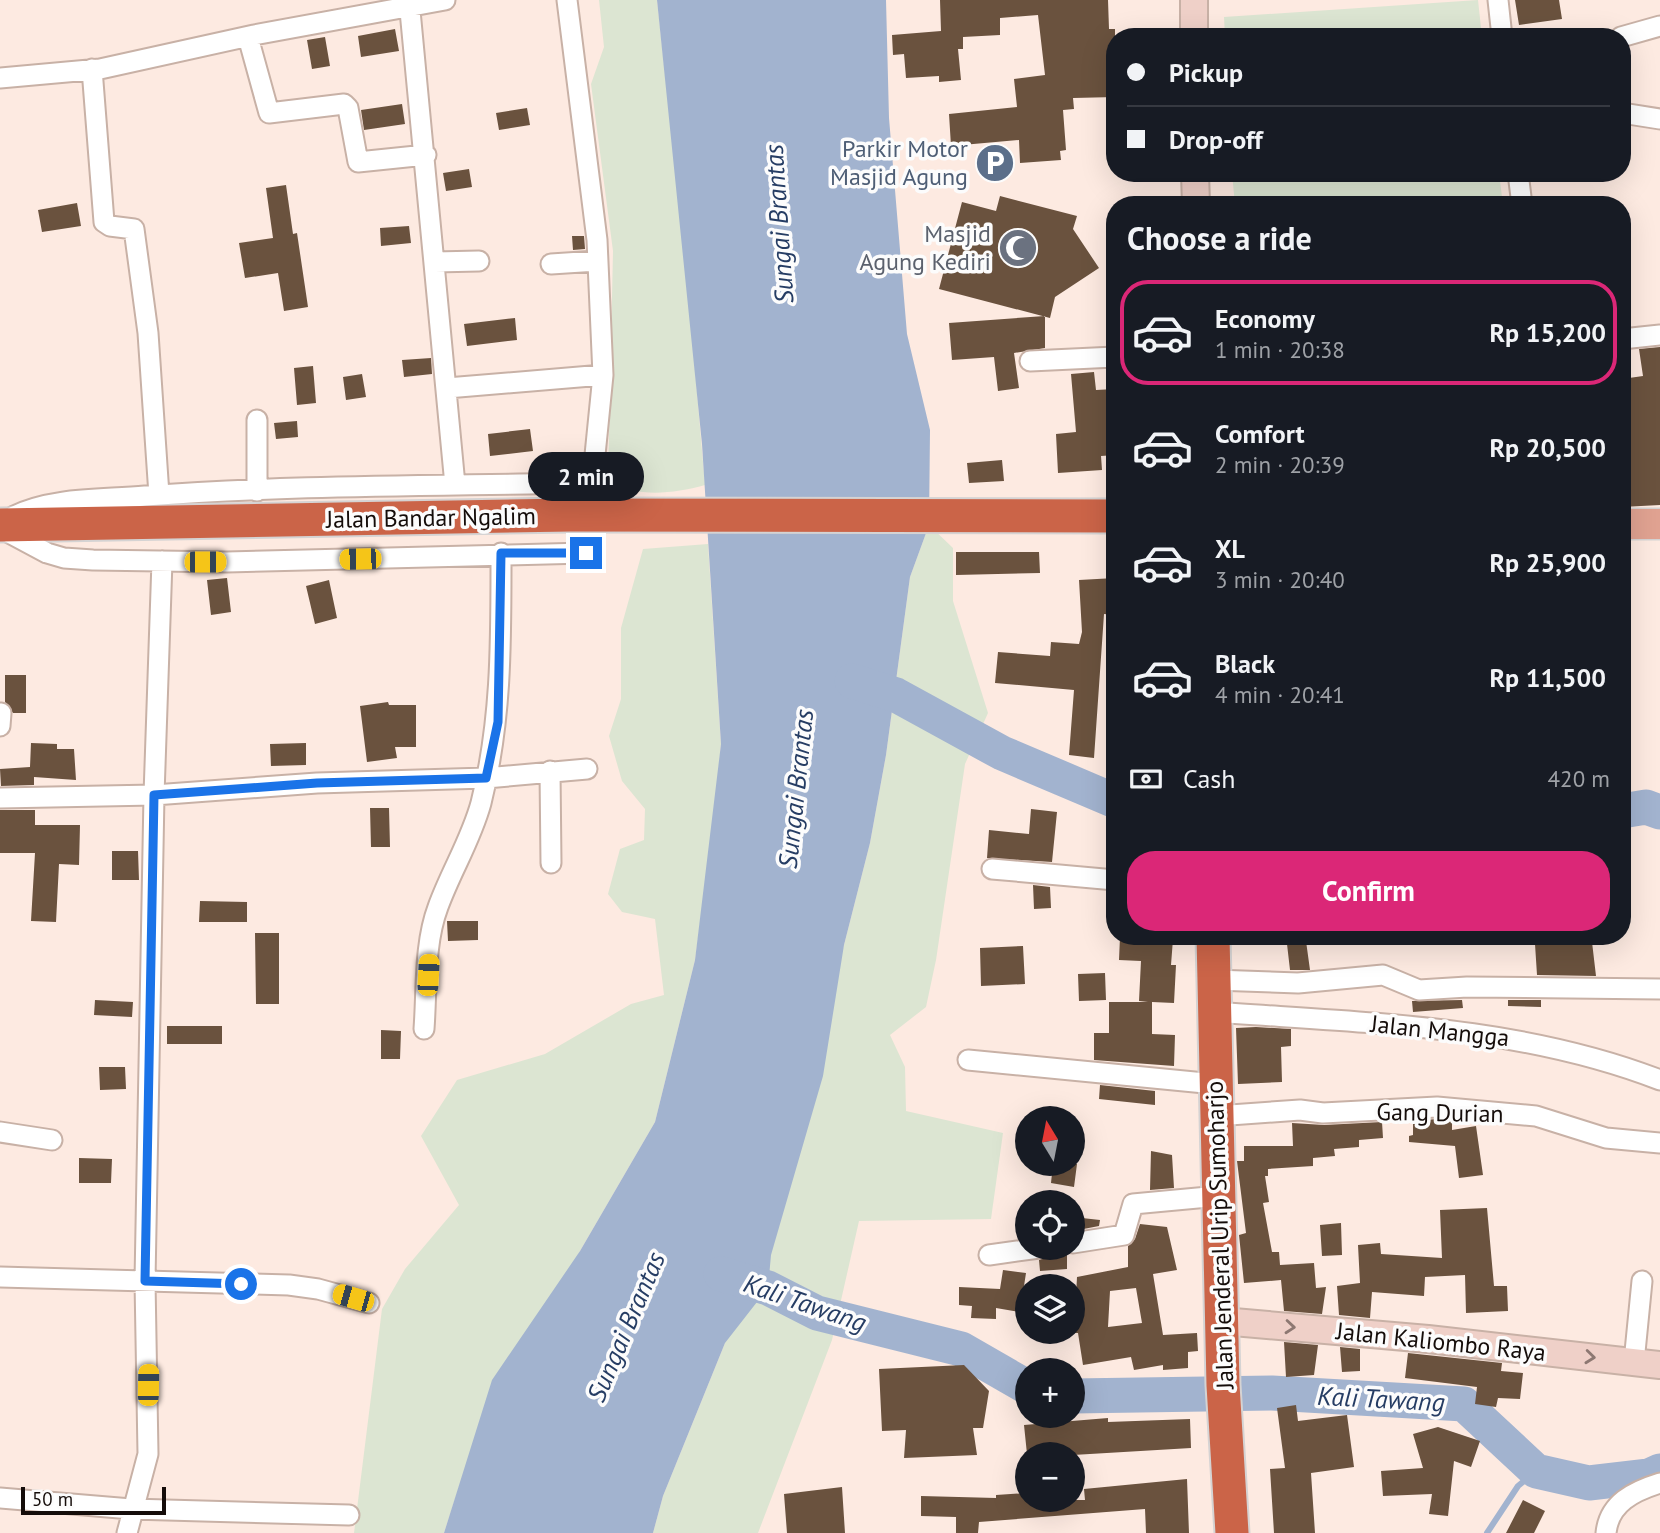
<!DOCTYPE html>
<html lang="en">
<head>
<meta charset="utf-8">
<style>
	:root { --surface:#171b24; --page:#20242c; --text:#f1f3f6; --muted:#9ea1a6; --line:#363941; --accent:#db2777 }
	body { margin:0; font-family:"PT Sans",sans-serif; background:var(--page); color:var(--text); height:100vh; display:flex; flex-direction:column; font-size:26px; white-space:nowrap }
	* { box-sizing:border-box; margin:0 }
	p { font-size:23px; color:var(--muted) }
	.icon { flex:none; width:38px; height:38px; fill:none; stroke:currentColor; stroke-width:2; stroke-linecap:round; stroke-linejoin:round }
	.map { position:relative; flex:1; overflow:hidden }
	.side { position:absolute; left:1106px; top:196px; width:525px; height:749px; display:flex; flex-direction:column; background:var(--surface); border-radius:28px; box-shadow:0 7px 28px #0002 }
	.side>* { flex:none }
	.guide { position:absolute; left:1106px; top:28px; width:525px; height:154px; border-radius:28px; box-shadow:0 7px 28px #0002; display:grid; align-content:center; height:154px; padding:0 21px; background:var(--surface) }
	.needle { width:46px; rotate:350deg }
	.fabs { position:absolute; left:1015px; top:1106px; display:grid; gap:14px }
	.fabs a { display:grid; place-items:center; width:70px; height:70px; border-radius:50%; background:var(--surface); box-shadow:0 7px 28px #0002; font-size:35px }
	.scale { position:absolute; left:21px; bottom:18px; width:145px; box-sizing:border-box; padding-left:7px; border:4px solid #150d0a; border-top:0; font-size:19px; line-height:24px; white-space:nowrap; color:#150d0a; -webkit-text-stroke:5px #fcfcfc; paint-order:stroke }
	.end { position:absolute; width:32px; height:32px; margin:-16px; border:9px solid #1a73e8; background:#fff; box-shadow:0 0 0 4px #fff }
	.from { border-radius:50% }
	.bubble { position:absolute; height:49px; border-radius:24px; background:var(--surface); box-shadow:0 7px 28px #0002; font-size:23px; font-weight:600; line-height:49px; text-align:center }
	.car { position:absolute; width:21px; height:42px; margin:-21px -10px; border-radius:9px; box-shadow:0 0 5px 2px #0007; background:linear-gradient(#f5c518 24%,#345 0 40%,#f5c518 0 76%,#345 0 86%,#f5c518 0) }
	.guide b { display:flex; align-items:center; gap:24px; height:66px; font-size:26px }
	.guide b+b { border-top:2px solid var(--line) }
	.guide i { width:18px; height:18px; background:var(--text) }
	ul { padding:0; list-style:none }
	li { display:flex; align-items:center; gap:21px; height:105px; margin:0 14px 10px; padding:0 7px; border:4px solid transparent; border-radius:28px }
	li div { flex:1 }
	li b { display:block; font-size:26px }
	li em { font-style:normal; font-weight:600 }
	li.active { border-color:var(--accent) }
	li>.icon { width:63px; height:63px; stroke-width:1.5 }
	h2 { padding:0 21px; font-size:32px; line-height:84px }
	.pay { display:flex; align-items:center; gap:18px; height:77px; padding:0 21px; font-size:26px }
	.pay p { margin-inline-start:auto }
	.primary-button { display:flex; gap:14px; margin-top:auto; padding:14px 21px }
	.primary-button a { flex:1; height:80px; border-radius:28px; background:var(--accent); color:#fff; font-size:28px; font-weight:600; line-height:80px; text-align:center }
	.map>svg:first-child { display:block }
</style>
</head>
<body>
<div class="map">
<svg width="1660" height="1533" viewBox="0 0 1660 1533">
	<rect width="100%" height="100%" fill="#fdeae1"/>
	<path fill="#dce5d2" d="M 599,0 L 657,0 L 687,277 L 705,485 C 672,494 640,497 608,483 L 613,251 L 591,84 L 604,47 Z
		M 1478,0 L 1482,37 L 1225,37 L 1224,17 Z
		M 1232,173 L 1499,173 L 1503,205 L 1235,205 Z
		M 929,525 L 953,548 L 953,601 L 988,713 L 965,764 L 936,960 L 926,1007 L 890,1035 L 905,1067 L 906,1111 L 1003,1133 L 991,1219 L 859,1221 L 832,1340 L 758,1533 L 653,1533 L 663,1496 L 725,1343 L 844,945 L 870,843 L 886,755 L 910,577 Z
		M 708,544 L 721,744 L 714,819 L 695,960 L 655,1122 L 580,1251 L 465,1468 L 444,1533 L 354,1533 L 382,1309 L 405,1269 L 459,1205 L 421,1136 L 457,1080 L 545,1054 L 631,1004 L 664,995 L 655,919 L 622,912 L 608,894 L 620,849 L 644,840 L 645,809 L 622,781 L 609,736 L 621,699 L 621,628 L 643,549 Z"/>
	<path fill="#a2b3cf" d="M 657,0 L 886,0 L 889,118 L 907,334 L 930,430 L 929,525 L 910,577 L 886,755 L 870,843 L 844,945 L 823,1076 L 771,1255 L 768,1288 L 725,1343 L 663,1496 L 653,1533 L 444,1533 L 492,1380 L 580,1251 L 655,1122 L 695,960 L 721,744 L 702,444 Z"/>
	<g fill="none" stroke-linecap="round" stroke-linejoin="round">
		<path stroke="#a2b3cf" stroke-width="6" d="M 1487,1533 L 1518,1486 L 1536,1471"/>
		<path stroke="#a2b3cf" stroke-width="35" d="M 852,681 L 896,695 L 1002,753 L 1115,801
			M 1622,811 L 1646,807 L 1660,812
			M 721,1274 L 768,1288 L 817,1313 L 961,1349 L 1027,1387
			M 1073,1396 L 1272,1393 L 1464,1404 L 1536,1471 L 1589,1483 L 1649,1476 L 1660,1471"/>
	</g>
	<path fill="#6a523e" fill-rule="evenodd" d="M 940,0 L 1108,0 L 1109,29 L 1115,29 L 1115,97 L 1073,98 L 1074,109 L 1063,110 L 1066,150 L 1060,151 L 1061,160 L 1020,163 L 1019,140 L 951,146 L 949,114 L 1017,107 L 1014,79 L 1045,75 L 1038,15 L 1000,18 L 1000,35 L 963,37 L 963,49 L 958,49 L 961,80 L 939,82 L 939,76 L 906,78 L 904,54 L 893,55 L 892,35 L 941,31 Z
		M 1515,0 L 1559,0 L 1562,19 L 1519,25 Z
		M 395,29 L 399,51 L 361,57 L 358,36 Z
		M 325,37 L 330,66 L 312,69 L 307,40 Z
		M 402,104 L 405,124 L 364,130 L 361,110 Z
		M 527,108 L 530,125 L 499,130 L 496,113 Z
		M 469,169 L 472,187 L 446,191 L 443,173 Z
		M 286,185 L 293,234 L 297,233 L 308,307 L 284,311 L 278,273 L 245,278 L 239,243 L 273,238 L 266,188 Z
		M 1000,196 L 1077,216 L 1073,229 L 1099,268 L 1055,297 L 1050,318 L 939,289 L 962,202 L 996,211 Z
		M 77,203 L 81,226 L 42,232 L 38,210 Z
		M 409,226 L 411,243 L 381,246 L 380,228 Z
		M 572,236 L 584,236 L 585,249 L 573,250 Z
		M 1045,316 L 1045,348 L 1014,353 L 1019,388 L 998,391 L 994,357 L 952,360 L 949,323 Z
		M 515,318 L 517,340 L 467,346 L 464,324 Z
		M 1660,347 L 1660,505 L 1622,507 L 1622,379 L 1643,376 L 1639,349 Z
		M 431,358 L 432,374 L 404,377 L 402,360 Z
		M 313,366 L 316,403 L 297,405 L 294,368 Z
		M 1094,372 L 1096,390 L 1115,389 L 1115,455 L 1101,456 L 1102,470 L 1058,473 L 1056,434 L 1076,432 L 1071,374 Z
		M 362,374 L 366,397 L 346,400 L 343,377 Z
		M 297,421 L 298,437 L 276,439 L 274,423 Z
		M 530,429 L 533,451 L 490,456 L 488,434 Z
		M 1002,460 L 1004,481 L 969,483 L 967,463 Z
		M 956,552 L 1039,552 L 1040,573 L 956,575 Z
		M 227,578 L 231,612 L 211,615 L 207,580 Z
		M 1115,578 L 1115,615 L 1104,614 L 1094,758 L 1069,755 L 1074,690 L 995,683 L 998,652 L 1050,656 L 1051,642 L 1079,644 L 1082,632 L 1079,580 Z
		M 329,580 L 337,618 L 315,624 L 306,586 Z
		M 5,675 L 26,675 L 26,713 L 13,713 L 5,702 Z
		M 388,702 L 389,705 L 416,705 L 416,747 L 395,747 L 397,758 L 367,762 L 360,706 Z
		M 31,743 L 57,744 L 57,749 L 74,749 L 76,780 L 34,777 L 34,785 L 1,786 L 0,769 L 30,767 Z
		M 306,743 L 306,765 L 271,766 L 270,744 Z
		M 370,808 L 389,808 L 390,847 L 371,847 Z
		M 1031,809 L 1057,812 L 1052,862 L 987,858 L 989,830 L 1029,834 Z
		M 0,810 L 35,810 L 35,825 L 80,825 L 79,865 L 59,864 L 56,922 L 31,921 L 35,853 L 0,853 Z
		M 112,851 L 138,851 L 139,880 L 112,880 Z
		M 1033,885 L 1050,887 L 1051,908 L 1034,909 Z
		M 200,901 L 247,902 L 247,922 L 199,922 Z
		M 447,921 L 478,921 L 478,940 L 448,941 Z
		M 255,933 L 279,933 L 279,1004 L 256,1004 Z
		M 1120,937 L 1173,939 L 1171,965 L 1176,965 L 1174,1003 L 1152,1002 L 1152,1034 L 1175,1035 L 1174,1066 L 1094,1060 L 1094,1033 L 1109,1033 L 1109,1002 L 1148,1002 L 1139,1001 L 1141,961 L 1119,960 Z
		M 1306,941 L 1310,970 L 1290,970 L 1287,944 Z
		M 1556,942 L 1556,945 L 1592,942 L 1596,976 L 1537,975 L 1535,944 Z
		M 1023,946 L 1025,984 L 981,986 L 980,948 Z
		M 1105,973 L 1106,1000 L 1079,1001 L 1078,974 Z
		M 95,1000 L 133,1002 L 132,1017 L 94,1015 Z
		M 1462,1000 L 1463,1008 L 1413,1012 L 1412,1001 Z
		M 1508,1000 L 1541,1000 L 1541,1007 L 1508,1006 Z
		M 167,1026 L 222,1026 L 222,1044 L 167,1044 Z
		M 1256,1027 L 1291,1029 L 1291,1046 L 1281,1047 L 1282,1082 L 1238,1084 L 1236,1028 Z
		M 381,1030 L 401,1031 L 400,1059 L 381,1059 Z
		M 99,1067 L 125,1067 L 126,1089 L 100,1090 Z
		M 1100,1085 L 1155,1091 L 1155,1105 L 1099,1099 Z
		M 1437,1119 L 1452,1121 L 1452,1130 L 1476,1126 L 1483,1175 L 1459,1178 L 1455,1146 L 1409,1142 L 1409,1136 L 1413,1135 L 1413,1121 Z
		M 1382,1122 L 1383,1138 L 1359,1140 L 1359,1147 L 1334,1149 L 1335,1156 L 1313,1158 L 1313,1166 L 1268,1169 L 1268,1176 L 1265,1176 L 1269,1202 L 1263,1203 L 1272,1252 L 1279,1252 L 1280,1265 L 1314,1263 L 1316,1288 L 1326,1287 L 1322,1314 L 1284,1311 L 1281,1280 L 1244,1283 L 1239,1235 L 1246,1233 L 1237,1161 L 1244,1161 L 1244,1146 L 1293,1146 L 1292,1123 L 1324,1125 Z
		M 1151,1151 L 1172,1155 L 1174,1188 L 1150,1190 Z
		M 79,1158 L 112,1159 L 111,1183 L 79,1183 Z
		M 1053,1164 L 1077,1164 L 1074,1187 L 1051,1183 Z
		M 1487,1208 L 1494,1286 L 1507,1286 L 1508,1311 L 1466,1313 L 1465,1275 L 1425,1277 L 1424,1296 L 1372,1292 L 1370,1318 L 1339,1315 L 1337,1286 L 1360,1283 L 1358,1245 L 1380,1243 L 1381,1254 L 1442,1258 L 1440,1210 Z
		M 1073,1217 L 1100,1220 L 1099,1226 L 1073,1231 Z
		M 1341,1223 L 1342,1255 L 1322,1256 L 1320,1225 Z
		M 1140,1224 L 1167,1227 L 1177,1270 L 1153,1274 L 1163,1335 L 1197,1333 L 1198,1351 L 1188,1352 L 1188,1368 L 1163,1370 L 1163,1365 L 1134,1370 L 1131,1357 L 1083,1365 L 1078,1333 L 1074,1333 L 1077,1277 L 1128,1267 L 1128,1246 L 1135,1239 ZM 1136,1288 L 1142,1323 L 1108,1327 L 1110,1291 Z
		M 1067,1254 L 1067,1269 L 1040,1271 L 1039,1260 L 1048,1256 Z
		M 1003,1270 L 1026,1273 L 1020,1312 L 996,1308 L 996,1319 L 971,1318 L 972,1306 L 959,1305 L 959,1287 L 1000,1289 Z
		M 1284,1342 L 1318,1345 L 1314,1375 L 1286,1377 Z
		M 1340,1347 L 1360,1349 L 1360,1371 L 1342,1372 Z
		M 1408,1353 L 1502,1363 L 1501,1371 L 1523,1373 L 1520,1399 L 1498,1398 L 1496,1407 L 1475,1404 L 1477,1387 L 1405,1378 Z
		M 964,1365 L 989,1391 L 983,1428 L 973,1428 L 977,1455 L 904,1458 L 906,1430 L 882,1431 L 879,1369 Z
		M 1296,1405 L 1298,1421 L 1347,1415 L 1354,1467 L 1311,1473 L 1315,1533 L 1274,1533 L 1270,1469 L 1285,1468 L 1277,1408 Z
		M 1108,1418 L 1108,1422 L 1190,1419 L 1191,1448 L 1073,1455 L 1027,1454 L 1024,1425 Z
		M 1438,1427 L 1480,1441 L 1471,1467 L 1454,1461 L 1448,1516 L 1429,1514 L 1432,1494 L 1383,1496 L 1381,1471 L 1423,1468 L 1413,1434 Z
		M 1187,1479 L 1189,1533 L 1146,1533 L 1145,1509 L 979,1522 L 978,1533 L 956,1533 L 956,1517 L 921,1516 L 921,1496 L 996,1498 L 996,1495 L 1027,1493 L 1027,1500 L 1085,1500 L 1084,1489 Z
		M 842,1487 L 845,1533 L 787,1533 L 784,1494 Z
		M 1523,1500 L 1545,1511 L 1534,1533 L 1506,1533 Z"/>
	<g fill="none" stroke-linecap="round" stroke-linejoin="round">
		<g stroke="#c8b1a6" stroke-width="23">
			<path id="street" d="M 409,0 L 455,485
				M 1498,0 L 1502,37
				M 248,37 L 269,113 L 344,104 L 348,108 L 358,162 L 426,155
				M 1621,37 L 1660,26
				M 92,69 L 104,222 L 110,226 L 134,229 L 148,333 L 159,495
				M 0,78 L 100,69 L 254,35 L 445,0
				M 1622,113 L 1660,119
				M 1518,173 L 1522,205
				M 435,262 L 479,261
				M 551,264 L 597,261
				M 1622,339 L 1660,335
				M 1030,361 L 1115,357
				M 447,388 L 603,375
				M 257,420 L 257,491
				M 14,516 C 53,497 102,500 145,496 C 289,485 433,486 578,483 L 593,475 L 603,375 L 597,240 L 567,0
				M 4,530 L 47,553 L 64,558 L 93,560 L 227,562 L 586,553
				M 162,561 L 154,795 L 317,783 L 486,778 L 587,769
				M 0,726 L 1,713
				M 550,771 L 551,863
				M 0,798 L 154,795 L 145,1281 L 148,1454 L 127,1533
				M 992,869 L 1115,880
				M 1214,980 L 1298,983 L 1383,975 L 1419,990 L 1467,987 L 1660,989
				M 1214,1012 C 1365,1023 1518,1025 1660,1080
				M 424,1029 C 427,989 424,944 438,907 C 451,871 471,840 481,803 C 502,719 501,639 501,553
				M 968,1060 L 1215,1084
				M 1216,1116 L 1300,1110 L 1323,1113 L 1437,1107 L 1536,1116 L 1606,1138 L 1660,1143
				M 0,1132 L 52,1140
				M 1073,1243 L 1124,1235 L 1133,1204 L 1219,1196
				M 989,1255 L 1039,1248
				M 0,1277 L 289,1285 L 318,1289 L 369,1303
				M 1634,1362 L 1642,1281
				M 0,1498 L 131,1509 L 349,1515
				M 1606,1533 C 1609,1503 1634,1491 1660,1483"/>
		</g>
		<g stroke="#c8b1a6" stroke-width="30">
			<path id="secondary" d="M 1194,0 L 1194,37
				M 1195,173 L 1196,205
				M 1222,1321 L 1428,1339 L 1660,1365"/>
		</g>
		<g stroke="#d5d3d3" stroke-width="33">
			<path id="primary" d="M 1622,524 L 1660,524"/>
		</g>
		<g stroke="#d5d3d3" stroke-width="37">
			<path id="highway" d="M 0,525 L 570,515 L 1115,516
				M 1213,936 L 1223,1385 L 1232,1533"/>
		</g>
		<use href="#street" stroke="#fff" stroke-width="19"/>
		<use href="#secondary" stroke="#efd0c8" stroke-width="26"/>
		<use href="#primary" stroke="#e0a291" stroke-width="30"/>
		<use href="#highway" stroke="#cb6448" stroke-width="33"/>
	</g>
	<defs><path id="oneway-chevron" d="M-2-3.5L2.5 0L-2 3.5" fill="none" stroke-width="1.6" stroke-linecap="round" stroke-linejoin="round" transform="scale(1.75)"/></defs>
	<g stroke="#8d7872">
		<use href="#oneway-chevron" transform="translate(1290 1327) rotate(5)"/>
		<use href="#oneway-chevron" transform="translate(1590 1357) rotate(6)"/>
	</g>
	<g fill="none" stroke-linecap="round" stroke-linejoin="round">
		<path stroke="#1a73e8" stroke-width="9" d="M 241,1284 L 145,1281 L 154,795 L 317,783 L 486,778 L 498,722 L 501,553 L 586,553"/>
	</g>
	<defs>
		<g id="parking-disc" transform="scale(2.0125)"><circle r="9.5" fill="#5c6f8a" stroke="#fcfcfc"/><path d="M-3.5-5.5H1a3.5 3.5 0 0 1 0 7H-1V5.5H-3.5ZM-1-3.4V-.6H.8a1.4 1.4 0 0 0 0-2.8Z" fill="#fff"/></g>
		<g id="mosque-disc" transform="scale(2.0125)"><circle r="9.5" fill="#6b7280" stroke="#fcfcfc"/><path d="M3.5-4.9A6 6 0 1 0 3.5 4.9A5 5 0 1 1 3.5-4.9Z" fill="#fff"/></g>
	</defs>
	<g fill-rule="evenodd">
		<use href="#parking-disc" x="995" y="163"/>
		<use href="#mosque-disc" x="1018" y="248"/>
	</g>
	<g text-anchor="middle" stroke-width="7" stroke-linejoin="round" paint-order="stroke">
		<g font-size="24" fill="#4e5e75" stroke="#fcfcfc" text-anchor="end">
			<text x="968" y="157">Parkir Motor<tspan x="968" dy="28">Masjid Agung</tspan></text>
		</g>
		<g font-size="24" fill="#5b616d" stroke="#fcfcfc" text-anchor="end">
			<text x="991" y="242">Masjid<tspan x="991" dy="28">Agung Kediri</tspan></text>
		</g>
		<g font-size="24" fill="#150d0a" stroke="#fcfcfc">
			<text transform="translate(431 518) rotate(-1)" y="8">Jalan Bandar Ngalim</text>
			<text transform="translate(1440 1031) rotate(6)" y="8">Jalan Mangga</text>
			<text transform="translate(1440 1113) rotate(1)" y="8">Gang Durian</text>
			<text transform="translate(1220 1235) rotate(-92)" y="8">Jalan Jenderal Urip Sumoharjo</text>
			<text transform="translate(1441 1342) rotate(6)" y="8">Jalan Kaliombo Raya</text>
		</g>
		<g font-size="26" font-style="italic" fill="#263d64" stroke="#fcfcfc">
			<text transform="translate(779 224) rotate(-94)" y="9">Sungai Brantas</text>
			<text transform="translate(796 789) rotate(-84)" y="9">Sungai Brantas</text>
			<text transform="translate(805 1303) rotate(19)" y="9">Kali Tawang</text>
			<text transform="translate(626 1327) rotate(-67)" y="9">Sungai Brantas</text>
			<text transform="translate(1381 1399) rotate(3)" y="9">Kali Tawang</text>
		</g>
	</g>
</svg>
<div class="fabs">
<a><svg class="needle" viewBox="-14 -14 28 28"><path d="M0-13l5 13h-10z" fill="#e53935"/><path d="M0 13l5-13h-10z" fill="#9ea1a6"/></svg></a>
<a><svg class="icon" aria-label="locate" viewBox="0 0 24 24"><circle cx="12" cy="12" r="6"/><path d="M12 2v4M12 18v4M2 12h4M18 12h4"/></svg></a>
<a><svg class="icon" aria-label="layers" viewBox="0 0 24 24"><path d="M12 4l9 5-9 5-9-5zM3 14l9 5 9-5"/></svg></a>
<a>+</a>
<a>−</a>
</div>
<div class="scale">50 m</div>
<i class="end from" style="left:241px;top:1284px"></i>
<i class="end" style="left:586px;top:553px"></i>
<div class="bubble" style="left:528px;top:452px;width:116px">2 min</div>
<i class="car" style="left:360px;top:559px;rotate:269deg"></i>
<i class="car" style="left:205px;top:562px;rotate:90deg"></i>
<i class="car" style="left:428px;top:975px;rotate:3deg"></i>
<i class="car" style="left:353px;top:1298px;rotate:286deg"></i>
<i class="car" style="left:148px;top:1385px;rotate:1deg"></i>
<div class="guide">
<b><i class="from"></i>Pickup</b>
<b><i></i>Drop-off</b>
</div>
<section class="side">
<h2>Choose a ride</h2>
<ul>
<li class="active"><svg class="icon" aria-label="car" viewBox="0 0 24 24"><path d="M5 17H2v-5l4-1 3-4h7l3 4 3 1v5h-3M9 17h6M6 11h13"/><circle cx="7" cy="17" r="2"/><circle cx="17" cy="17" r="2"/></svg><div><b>Economy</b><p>1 min · 20:38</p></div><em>Rp 15,200</em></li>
<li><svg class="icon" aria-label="car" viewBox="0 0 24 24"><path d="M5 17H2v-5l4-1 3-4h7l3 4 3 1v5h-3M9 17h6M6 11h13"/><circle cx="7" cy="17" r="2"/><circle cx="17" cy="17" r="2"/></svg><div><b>Comfort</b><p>2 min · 20:39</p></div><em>Rp 20,500</em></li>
<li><svg class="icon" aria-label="car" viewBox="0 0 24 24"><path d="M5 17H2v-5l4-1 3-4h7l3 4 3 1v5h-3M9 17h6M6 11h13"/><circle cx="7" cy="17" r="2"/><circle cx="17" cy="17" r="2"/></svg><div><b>XL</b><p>3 min · 20:40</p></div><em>Rp 25,900</em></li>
<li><svg class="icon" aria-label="car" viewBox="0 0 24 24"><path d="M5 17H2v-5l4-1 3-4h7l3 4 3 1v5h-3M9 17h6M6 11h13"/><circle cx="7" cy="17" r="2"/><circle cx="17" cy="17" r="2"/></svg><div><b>Black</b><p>4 min · 20:41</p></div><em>Rp 11,500</em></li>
</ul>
<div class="pay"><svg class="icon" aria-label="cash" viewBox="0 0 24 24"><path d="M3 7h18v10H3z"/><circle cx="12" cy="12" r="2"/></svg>Cash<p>420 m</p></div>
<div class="primary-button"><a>Confirm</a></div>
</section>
</div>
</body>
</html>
